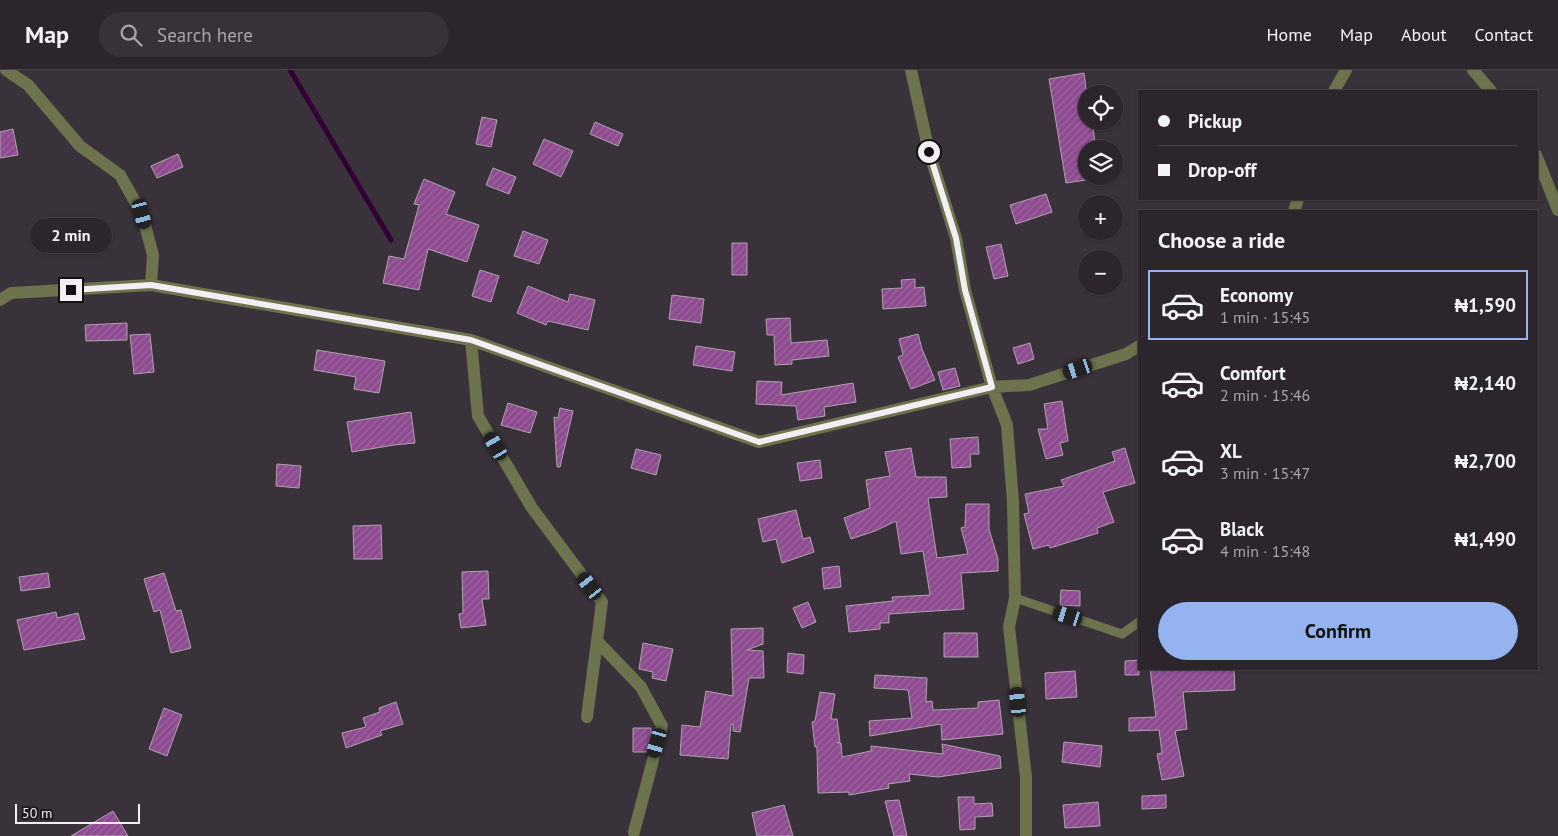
<!DOCTYPE html>
<html lang="en">
<head>
<meta charset="utf-8">
<style>
	:root { --surface:#2c262c; --page:#383238; --text:#f1f3f6; --muted:#a6a5a9; --line:#484348; --accent:#95b2f1 }
	body { margin:0; font-family:"PT Sans",sans-serif; background:var(--page); color:var(--text); height:100vh; display:flex; flex-direction:column; font-size:19px; white-space:nowrap }
	* { box-sizing:border-box; margin:0 }
	p { font-size:16px; color:var(--muted) }
	.icon { flex:none; width:28px; height:28px; fill:none; stroke:currentColor; stroke-width:2; stroke-linecap:round; stroke-linejoin:round }
	.map { position:relative; flex:1; overflow:hidden }
	.drawer { position:absolute; left:1138px; top:140px; width:400px; height:460px; display:flex; flex-direction:column; background:var(--surface); border-radius:0px; box-shadow:0 1px 4px #0004,0 0 0 1px var(--line) }
	.drawer>* { flex:none }
	.top-card { position:absolute; left:1138px; top:20px; width:400px; height:110px; border-radius:0px; box-shadow:0 1px 4px #0004,0 0 0 1px var(--line); display:grid; align-content:center; height:110px; padding:0 20px; background:var(--surface) }
	.buttons { position:absolute; left:1078px; top:15px; display:grid; gap:10px }
	.buttons a { display:grid; place-items:center; width:45px; height:45px; border-radius:50%; background:var(--surface); box-shadow:0 1px 4px #0004,0 0 0 1px var(--line); font-size:25px }
	.scale { position:absolute; left:15px; bottom:12px; width:125px; box-sizing:border-box; padding-left:5px; border:2px solid #f3eef3; border-top:0; font-size:14px; line-height:18px; white-space:nowrap; color:#f3eef3; -webkit-text-stroke:4px #1f1b1f; paint-order:stroke }
	.end { position:absolute; width:22px; height:22px; margin:-11px; border:6px solid #f3eef3; background:#111; box-shadow:0 0 0 2px #111 }
	.from { border-radius:50% }
	.bubble { position:absolute; height:35px; border-radius:18px; background:var(--surface); box-shadow:0 1px 4px #0004,0 0 0 1px var(--line); font-size:16px; font-weight:700; line-height:35px; text-align:center }
	.car { position:absolute; width:15px; height:30px; margin:-15px -8px; border-radius:6px; box-shadow:0 0 4px 1px #0007; background:linear-gradient(#222 24%,#8ab4d8 0 40%,#222 0 76%,#8ab4d8 0 86%,#222 0) }
	.top-card b { display:flex; align-items:center; gap:18px; height:48px; font-size:19px }
	.top-card b+b { border-top:1px solid var(--line) }
	.top-card i { width:12px; height:12px; background:var(--text) }
	ul { padding:0; list-style:none }
	li { display:flex; align-items:center; gap:15px; height:70px; margin:0 10px 8px; padding:0 10px; border:2px solid transparent; border-radius:0px }
	li div { flex:1 }
	li b { display:block; font-size:19px }
	li em { font-style:normal; font-weight:700 }
	li.on { border-color:var(--accent) }
	li>.icon { width:45px; height:45px; stroke-width:1.5 }
	h2 { padding:0 20px; font-size:22px; line-height:60px }
	.action { display:flex; gap:10px; margin-top:auto; padding:10px 20px }
	.action a { flex:1; height:58px; border-radius:30px; background:var(--accent); color:#111; font-size:20px; font-weight:700; line-height:58px; text-align:center }
	header { display:flex; align-items:center; gap:30px; box-sizing:border-box; height:70px; padding:0 25px; background:var(--surface); border-bottom:1px solid var(--line) }
	header strong { font-size:24px }
	nav { display:flex; gap:28px; margin-inline-start:auto; font-size:18px }
	.search { width:350px; height:45px; background:var(--page); display:flex; align-items:center; gap:12px; box-sizing:border-box; padding:0 18px; border-radius:28px; color:var(--muted); font-size:19px }
	.map>svg:first-child { display:block }
</style>
</head>
<body>
<header>
<strong>Map</strong>
<div class="search"><svg class="icon" aria-label="search" viewBox="0 0 24 24"><circle cx="10" cy="10" r="6"/><path d="M15 15l6 6"/></svg>Search here</div>
<nav><a>Home</a><a>Map</a><a>About</a><a>Contact</a></nav>
</header>
<div class="map">
<svg width="1558" height="766" viewBox="0 0 1558 766">
	<defs>
		<pattern id="building-hatch" width="6" height="6" patternUnits="userSpaceOnUse" patternTransform="scale(1.25)"><rect width="6" height="6" fill="#8e4b90"/><path d="M-1 1l2-2M0 6l6-6M5 7l2-2" fill="none" stroke="#9e65a0"/></pattern>
	</defs>
	<rect width="100%" height="100%" fill="#3a323a"/>
	<g fill="none" stroke-linecap="round" stroke-linejoin="round">
		<path stroke="#320034" stroke-width="5" d="M 290,0 L 391,170"/>
	</g>
	<path fill="url(#building-hatch)" stroke="#ada4ad" d="M 1084,3 L 1086,19 L 1086,51 L 1092,51 L 1096,79 L 1086,79 L 1086,110 L 1066,113 L 1049,9 Z
		M 482,47 L 497,50 L 491,77 L 476,74 Z
		M 595,52 L 623,64 L 618,76 L 590,64 Z
		M 13,59 L 18,85 L 0,88 L 0,62 Z
		M 544,69 L 573,81 L 561,107 L 533,94 Z
		M 178,84 L 183,97 L 157,108 L 151,96 Z
		M 493,98 L 516,107 L 509,124 L 486,115 Z
		M 424,109 L 455,122 L 446,144 L 479,155 L 467,192 L 428,179 L 419,220 L 383,213 L 389,186 L 404,189 L 419,135 L 414,134 Z
		M 1046,124 L 1052,142 L 1016,154 L 1010,135 Z
		M 523,161 L 548,170 L 539,194 L 514,186 Z
		M 732,173 L 747,173 L 747,205 L 732,205 Z
		M 1001,174 L 1008,206 L 994,209 L 986,177 Z
		M 480,200 L 499,206 L 491,232 L 472,226 Z
		M 915,209 L 915,218 L 924,217 L 926,236 L 883,239 L 882,219 L 902,218 L 901,210 Z
		M 528,216 L 568,232 L 570,224 L 595,230 L 588,260 L 548,251 L 546,255 L 517,243 Z
		M 672,225 L 704,229 L 701,253 L 669,249 Z
		M 790,248 L 791,273 L 827,270 L 829,286 L 792,290 L 792,294 L 775,295 L 774,265 L 767,265 L 766,249 Z
		M 127,253 L 127,270 L 86,271 L 85,255 Z
		M 150,264 L 154,302 L 134,304 L 130,265 Z
		M 918,264 L 922,279 L 935,310 L 911,319 L 898,287 L 903,285 L 899,269 Z
		M 1030,273 L 1034,289 L 1018,294 L 1013,278 Z
		M 696,276 L 735,282 L 732,301 L 693,295 Z
		M 317,280 L 385,291 L 379,323 L 354,319 L 356,307 L 314,300 Z
		M 955,298 L 960,316 L 943,320 L 938,302 Z
		M 757,311 L 782,312 L 781,325 L 853,313 L 856,332 L 824,337 L 825,346 L 798,350 L 796,336 L 756,334 Z
		M 1062,331 L 1068,371 L 1060,373 L 1063,385 L 1046,389 L 1038,359 L 1048,359 L 1044,334 Z
		M 508,333 L 537,342 L 530,363 L 501,355 Z
		M 560,338 L 573,341 L 560,397 L 557,397 L 554,347 L 558,348 Z
		M 411,342 L 415,373 L 394,375 L 352,382 L 347,352 Z
		M 978,367 L 979,384 L 970,384 L 971,397 L 952,398 L 950,369 Z
		M 911,378 L 916,407 L 946,407 L 947,427 L 928,428 L 937,488 L 968,484 L 961,458 L 965,457 L 966,434 L 989,434 L 989,459 L 998,489 L 998,501 L 961,503 L 964,539 L 889,544 L 889,553 L 880,553 L 880,559 L 849,562 L 846,536 L 893,531 L 892,527 L 930,525 L 923,481 L 901,484 L 896,451 L 875,461 L 851,469 L 844,448 L 870,438 L 866,410 L 890,406 L 885,382 Z
		M 1125,378 L 1135,413 L 1103,422 L 1114,452 L 1097,458 L 1098,463 L 1050,478 L 1049,475 L 1033,479 L 1024,444 L 1029,443 L 1025,424 L 1064,416 L 1061,410 L 1115,391 L 1112,382 Z
		M 636,379 L 661,385 L 656,405 L 631,398 Z
		M 820,390 L 822,408 L 800,411 L 797,393 Z
		M 277,394 L 301,396 L 299,418 L 276,416 Z
		M 796,440 L 803,469 L 810,467 L 814,482 L 782,493 L 776,469 L 763,472 L 758,449 Z
		M 381,455 L 382,489 L 354,489 L 353,456 Z
		M 839,496 L 841,517 L 824,519 L 822,498 Z
		M 488,501 L 489,529 L 482,529 L 486,555 L 461,558 L 459,544 L 463,543 L 462,502 Z
		M 48,503 L 50,517 L 21,521 L 19,507 Z
		M 164,503 L 176,541 L 181,540 L 191,578 L 171,583 L 160,540 L 154,542 L 144,509 Z
		M 1061,520 L 1080,521 L 1080,536 L 1060,535 Z
		M 808,532 L 816,552 L 802,558 L 793,538 Z
		M 56,542 L 57,548 L 78,543 L 85,569 L 24,580 L 17,550 Z
		M 763,558 L 763,574 L 747,580 L 763,581 L 764,608 L 749,608 L 740,662 L 733,661 L 733,654 L 731,654 L 728,689 L 680,685 L 682,655 L 700,657 L 706,621 L 733,626 L 731,559 Z
		M 944,563 L 977,563 L 978,587 L 944,587 Z
		M 643,573 L 673,579 L 666,611 L 652,608 L 653,602 L 639,599 Z
		M 788,583 L 804,585 L 803,604 L 787,602 Z
		M 1139,590 L 1139,605 L 1125,605 L 1125,591 Z
		M 1150,599 L 1234,599 L 1235,620 L 1183,622 L 1187,659 L 1175,661 L 1184,706 L 1162,710 L 1157,684 L 1162,683 L 1159,660 L 1129,661 L 1129,648 L 1156,647 Z
		M 1075,601 L 1077,627 L 1046,629 L 1045,603 Z
		M 875,605 L 927,608 L 926,632 L 932,631 L 933,640 L 978,638 L 978,632 L 999,630 L 1003,664 L 942,670 L 941,654 L 870,666 L 869,651 L 912,648 L 908,620 L 874,618 Z
		M 820,622 L 835,624 L 831,649 L 837,649 L 840,672 L 837,673 L 841,673 L 842,687 L 871,681 L 871,676 L 943,684 L 942,674 L 1000,686 L 1001,698 L 938,707 L 909,704 L 910,711 L 888,714 L 889,718 L 849,725 L 849,722 L 818,723 L 817,677 L 815,677 L 812,652 L 815,651 Z
		M 396,632 L 403,654 L 380,661 L 382,665 L 346,678 L 342,663 L 366,657 L 363,648 L 380,642 L 379,638 Z
		M 164,638 L 182,645 L 167,686 L 149,679 Z
		M 633,658 L 651,658 L 651,665 L 647,682 L 633,682 Z
		M 1064,672 L 1102,676 L 1100,697 L 1062,692 Z
		M 1166,725 L 1166,738 L 1142,739 L 1142,726 Z
		M 958,727 L 974,727 L 974,734 L 992,733 L 993,746 L 975,747 L 975,759 L 960,760 Z
		M 899,730 L 907,766 L 894,766 L 885,731 Z
		M 1098,732 L 1100,756 L 1065,758 L 1063,735 Z
		M 784,735 L 793,766 L 757,766 L 752,743 Z
		M 113,741 L 128,766 L 71,766 Z"/>
	<g fill="none" stroke-linecap="round" stroke-linejoin="round">
		<path stroke="#6d734c" stroke-width="9" d="M 1015,528 L 1122,564 L 1139,552"/>
		<path stroke="#6d734c" stroke-width="12" d="M 6,0 L 28,15 L 80,76 L 120,105 L 142,144 L 153,185 L 151,215
			M 911,0 L 929,82 L 956,168 L 965,220 L 992,317 L 1007,355 L 1013,432 L 1015,528 L 1009,557 L 1026,707 L 1026,766
			M 1473,0 L 1491,21
			M 1334,21 L 1346,0
			M 1536,85 L 1558,140
			M 1294,141 L 1298,129
			M 0,230 L 11,223 L 151,215 L 471,270 L 759,372 L 992,317 L 1029,315 L 1126,284 L 1139,276
			M 471,270 L 478,346 L 532,438 L 602,532 L 597,571 L 641,617 L 662,656 L 634,762
			M 587,647 L 597,571"/>
	</g>
	<g fill="none" stroke-linecap="round" stroke-linejoin="round">
		<path stroke="#f3eef3" stroke-width="6" d="M 71,220 L 151,215 L 471,270 L 759,372 L 992,317 L 965,220 L 956,168 L 929,82"/>
	</g>
</svg>
<div class="buttons">
<a><svg class="icon" aria-label="locate" viewBox="0 0 24 24"><circle cx="12" cy="12" r="6"/><path d="M12 2v4M12 18v4M2 12h4M18 12h4"/></svg></a>
<a><svg class="icon" aria-label="layers" viewBox="0 0 24 24"><path d="M12 4l9 5-9 5-9-5zM3 14l9 5 9-5"/></svg></a>
<a>+</a>
<a>−</a>
</div>
<div class="scale">50 m</div>
<i class="end from" style="left:929px;top:82px"></i>
<i class="end" style="left:71px;top:220px"></i>
<div class="bubble" style="left:30px;top:148px;width:82px">2 min</div>
<i class="car" style="left:142px;top:144px;rotate:165deg"></i>
<i class="car" style="left:1078px;top:299px;rotate:252deg"></i>
<i class="car" style="left:496px;top:376px;rotate:330deg"></i>
<i class="car" style="left:590px;top:516px;rotate:323deg"></i>
<i class="car" style="left:1068px;top:546px;rotate:288deg"></i>
<i class="car" style="left:1018px;top:632px;rotate:354deg"></i>
<i class="car" style="left:657px;top:673px;rotate:196deg"></i>
<div class="top-card">
<b><i class="from"></i>Pickup</b>
<b><i></i>Drop-off</b>
</div>
<section class="drawer">
<h2>Choose a ride</h2>
<ul>
<li class="on"><svg class="icon" aria-label="car" viewBox="0 0 24 24"><path d="M5 17H2v-5l4-1 3-4h7l3 4 3 1v5h-3M9 17h6M6 11h13"/><circle cx="7" cy="17" r="2"/><circle cx="17" cy="17" r="2"/></svg><div><b>Economy</b><p>1 min · 15:45</p></div><em>₦1,590</em></li>
<li><svg class="icon" aria-label="car" viewBox="0 0 24 24"><path d="M5 17H2v-5l4-1 3-4h7l3 4 3 1v5h-3M9 17h6M6 11h13"/><circle cx="7" cy="17" r="2"/><circle cx="17" cy="17" r="2"/></svg><div><b>Comfort</b><p>2 min · 15:46</p></div><em>₦2,140</em></li>
<li><svg class="icon" aria-label="car" viewBox="0 0 24 24"><path d="M5 17H2v-5l4-1 3-4h7l3 4 3 1v5h-3M9 17h6M6 11h13"/><circle cx="7" cy="17" r="2"/><circle cx="17" cy="17" r="2"/></svg><div><b>XL</b><p>3 min · 15:47</p></div><em>₦2,700</em></li>
<li><svg class="icon" aria-label="car" viewBox="0 0 24 24"><path d="M5 17H2v-5l4-1 3-4h7l3 4 3 1v5h-3M9 17h6M6 11h13"/><circle cx="7" cy="17" r="2"/><circle cx="17" cy="17" r="2"/></svg><div><b>Black</b><p>4 min · 15:48</p></div><em>₦1,490</em></li>
</ul>
<div class="action"><a>Confirm</a></div>
</section>
</div>
</body>
</html>
